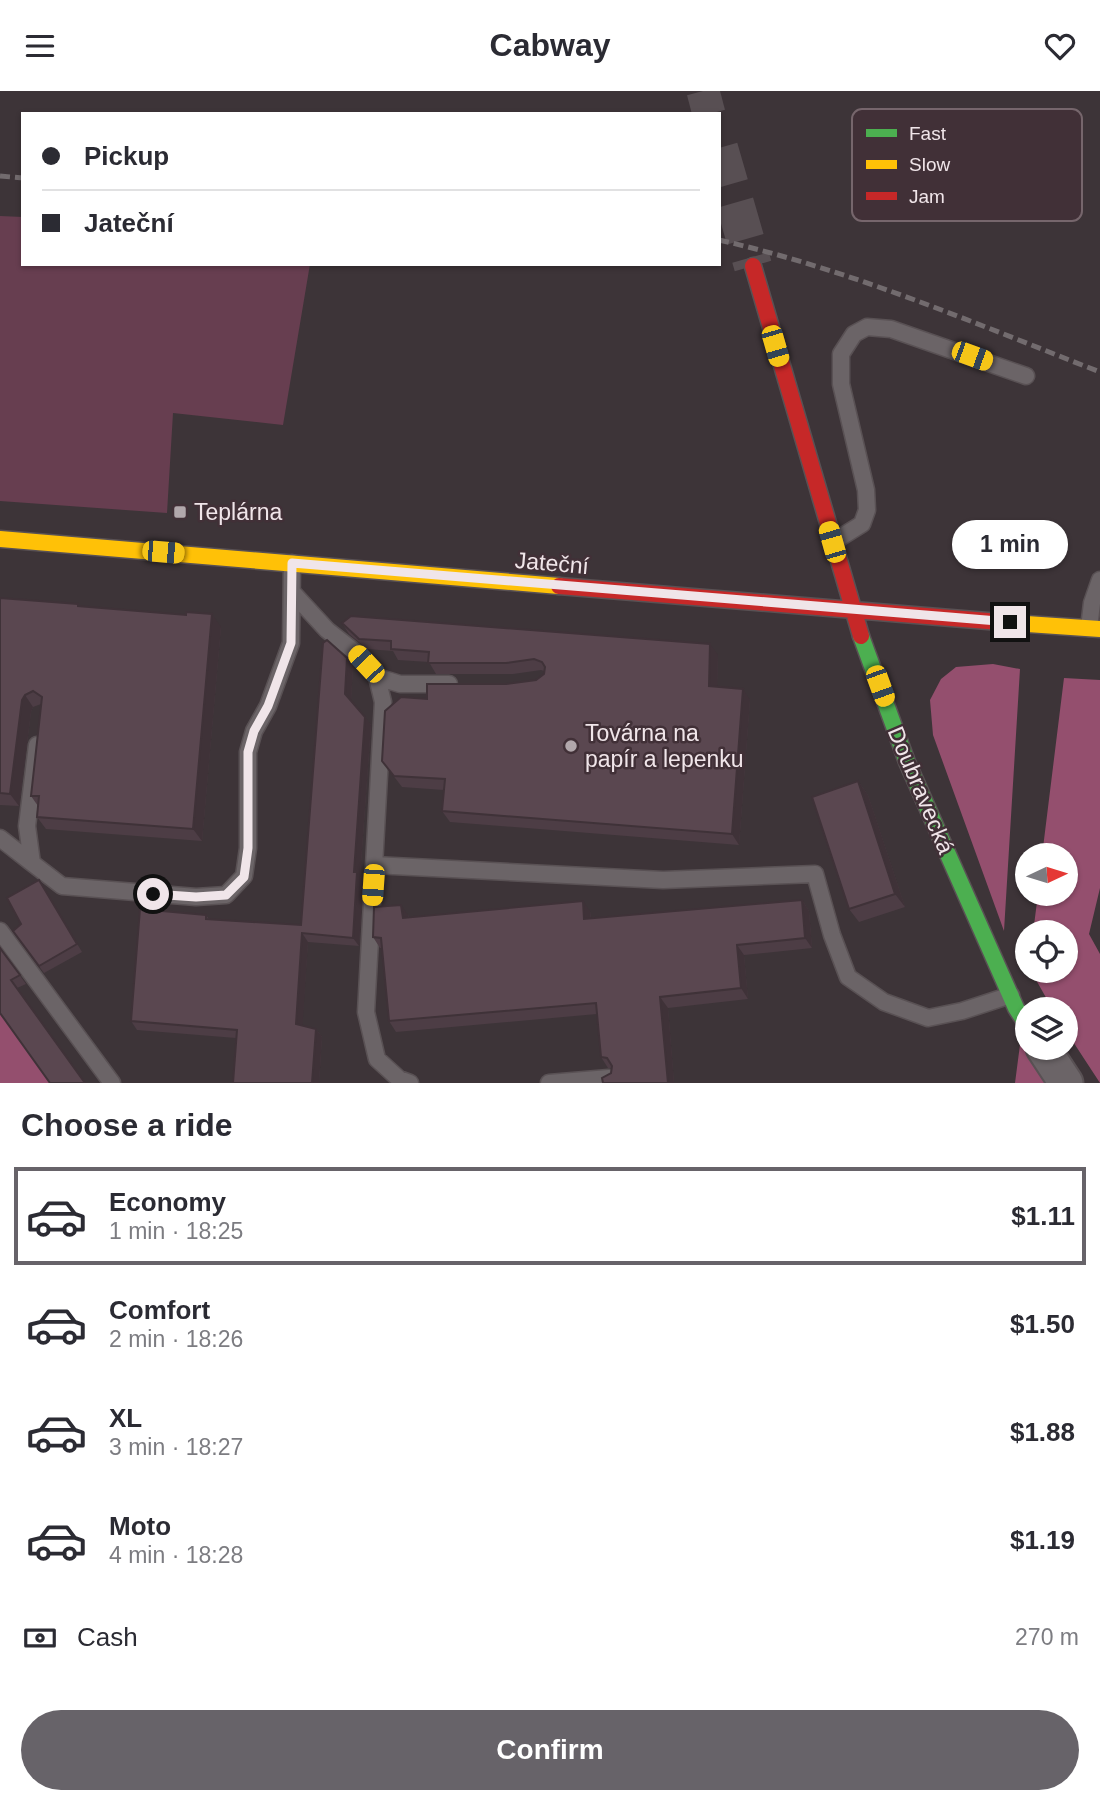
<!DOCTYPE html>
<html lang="en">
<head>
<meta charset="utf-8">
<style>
	:root { --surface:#fff; --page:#f2f2f3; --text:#2b2b33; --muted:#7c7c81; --line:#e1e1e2; --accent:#676369 }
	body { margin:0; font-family:Arial,sans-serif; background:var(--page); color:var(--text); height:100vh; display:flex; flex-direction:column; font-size:26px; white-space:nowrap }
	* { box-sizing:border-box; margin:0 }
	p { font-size:23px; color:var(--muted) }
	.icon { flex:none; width:38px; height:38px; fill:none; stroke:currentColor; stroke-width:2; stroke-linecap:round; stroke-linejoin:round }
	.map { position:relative; height:992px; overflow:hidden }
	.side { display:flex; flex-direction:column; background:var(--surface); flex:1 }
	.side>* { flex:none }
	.banner { position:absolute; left:21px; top:21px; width:700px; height:154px; border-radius:0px; box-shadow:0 2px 5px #0004; display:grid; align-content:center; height:154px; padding:0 21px; background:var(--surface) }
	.needle { width:46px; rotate:86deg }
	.fabs { position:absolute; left:1015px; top:752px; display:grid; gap:14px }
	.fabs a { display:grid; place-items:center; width:63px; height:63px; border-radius:50%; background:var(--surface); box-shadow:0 2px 5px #0004; font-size:35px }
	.end { position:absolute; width:32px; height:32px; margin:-16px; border:9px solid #f0e5e9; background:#111; box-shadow:0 0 0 4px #111 }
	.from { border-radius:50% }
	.bubble { position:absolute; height:49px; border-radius:24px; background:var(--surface); box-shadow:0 2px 5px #0004; font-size:23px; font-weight:800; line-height:49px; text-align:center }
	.car { position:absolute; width:21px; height:42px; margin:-21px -10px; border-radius:9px; box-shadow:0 0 5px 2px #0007; background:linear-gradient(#f5c518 24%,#345 0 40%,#f5c518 0 76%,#345 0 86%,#f5c518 0) }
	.banner b { display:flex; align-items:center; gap:24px; height:66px; font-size:26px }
	.banner b+b { border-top:2px solid var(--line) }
	.banner i { width:18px; height:18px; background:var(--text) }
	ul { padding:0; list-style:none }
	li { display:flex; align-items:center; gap:21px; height:98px; margin:0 14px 10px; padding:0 7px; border:4px solid transparent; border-radius:0px }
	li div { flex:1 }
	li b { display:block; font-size:26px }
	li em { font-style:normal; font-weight:800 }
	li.current { border-color:var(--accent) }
	li>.icon { width:63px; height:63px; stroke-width:1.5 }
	h2 { padding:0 21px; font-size:32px; line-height:84px }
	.pay { display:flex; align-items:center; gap:18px; height:77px; padding:0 21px; font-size:26px }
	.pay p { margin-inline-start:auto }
	.button { display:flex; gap:14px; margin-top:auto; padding:14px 21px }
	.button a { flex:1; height:80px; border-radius:42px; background:var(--accent); color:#fff; font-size:28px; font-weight:800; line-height:80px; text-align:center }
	header { display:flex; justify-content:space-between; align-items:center; height:91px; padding:0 21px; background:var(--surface); font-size:32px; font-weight:800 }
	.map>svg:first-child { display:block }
</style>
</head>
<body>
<header><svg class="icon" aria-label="menu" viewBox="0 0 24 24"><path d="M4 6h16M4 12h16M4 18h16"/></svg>Cabway<svg class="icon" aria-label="heart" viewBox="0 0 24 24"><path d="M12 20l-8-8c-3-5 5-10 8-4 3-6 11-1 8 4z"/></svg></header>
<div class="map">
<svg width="1100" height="992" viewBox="0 0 1100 992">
	<rect width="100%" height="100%" fill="#3d3438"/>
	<path fill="#673e50" d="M 0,125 L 23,126 L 23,173 L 310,173 L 283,334 L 173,322 L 167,422 L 0,410 Z"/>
	<path fill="#944f6e" d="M 993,573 L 1020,578 L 1004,840 L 933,644 L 930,609 L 941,588 L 956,576 Z
		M 1064,587 L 1100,589 L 1100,797 L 1089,843 L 1100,863 L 1100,992 L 1066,940 L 1066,919 L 1053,919 L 1031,880 L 1066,880 L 1066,842 L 1033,842 L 1038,803 L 1066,803 L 1066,765 L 1042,765 Z
		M 0,922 L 51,992 L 0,992 Z
		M 1021,946 L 1053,992 L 1015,992 Z"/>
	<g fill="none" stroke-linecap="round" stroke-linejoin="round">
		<path stroke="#584f53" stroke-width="33" stroke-dasharray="33 17" stroke-linecap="butt" d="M 703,0 L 709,23"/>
		<path stroke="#584f53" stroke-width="38" stroke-dasharray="38 19" stroke-linecap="butt" d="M 719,57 L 753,175"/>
		<g stroke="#595154" stroke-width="19">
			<path id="lane" d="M 833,451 L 862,433 L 867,419 L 866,399 L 841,293 L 841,263 L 854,243 L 867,236 L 891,238 L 1026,285
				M 292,501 L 327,539 L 355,561 L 377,586 L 400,593 L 449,593
				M 1089,537 L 1092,512 L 1100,489
				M 377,586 L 383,611 L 366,921 L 377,968 L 399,988 L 410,992
				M 37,654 L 27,735 L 32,772 L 62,795 L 196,806 L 226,804 L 244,785 L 248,757 L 248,661 L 254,640 L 268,615 L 291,552 L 292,472
				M 0,747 L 32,772
				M 374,774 L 663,789 L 815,783 L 832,844 L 848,886 L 884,911 L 928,927 L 962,920 L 1011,904
				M 0,840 L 112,992
				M 549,992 L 609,987"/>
		</g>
		<g stroke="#595154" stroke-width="37">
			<path id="street" d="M 1043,957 L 1066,992"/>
		</g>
		<g stroke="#595154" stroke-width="19">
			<path id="fast" d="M 861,545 L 907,671 L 1016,917 L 1027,934"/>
		</g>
		<g stroke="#595154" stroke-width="19">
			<path id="slow" d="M 0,448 L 559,495
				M 1012,532 L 1100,538"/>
		</g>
		<g stroke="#595154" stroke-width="19">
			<path id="jam" d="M 753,175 L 861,545
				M 559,495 L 1012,532"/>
		</g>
		<use href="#lane" stroke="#6b6467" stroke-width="16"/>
		<use href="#street" stroke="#6b6467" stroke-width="33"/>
		<use href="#fast" stroke="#4caf50" stroke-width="16"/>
		<use href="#slow" stroke="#ffc107" stroke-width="16"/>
		<use href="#jam" stroke="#c62828" stroke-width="16"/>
		<path stroke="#726b6e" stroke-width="5" stroke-dasharray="10 5" stroke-linecap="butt" d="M 0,85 L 23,87
			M 719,149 C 851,179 974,232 1100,281"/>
	</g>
	<path fill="#4d3d45" d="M 0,507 L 80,515 L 221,536 L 202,750 L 46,738 L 37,726 L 38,715 L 31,705 L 41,613 L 33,616 L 31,621 L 19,715 L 0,714 Z
		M 342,532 L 718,564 L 717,596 L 750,609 L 739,754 L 450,731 L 442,720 L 444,699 L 402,696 L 382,670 L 427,608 L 506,593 L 536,589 L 544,583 L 544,580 L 541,579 L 513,583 L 436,583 L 429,571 L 398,569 L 393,560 L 367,558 L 349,543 Z
		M 347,567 L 353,575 L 351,610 L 371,634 L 360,786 L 363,790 L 359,855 L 308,851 L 302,934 L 316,938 L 322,946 L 319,992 L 233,992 L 236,947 L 137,939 L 131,930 L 206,824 L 209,828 L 301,834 Z
		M 858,690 L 868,704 L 905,816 L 859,831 L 849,818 Z
		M 39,789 L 82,861 L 44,882 L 13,840 L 21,833 Z
		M 802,809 L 809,820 L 812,857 L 744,864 L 748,908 L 668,917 L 674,992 L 603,992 L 611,982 L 612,977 L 608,977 L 601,966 L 597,923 L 396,941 L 389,930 L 382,857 L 380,857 L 373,846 L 408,824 L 409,826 L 590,820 L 591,827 Z
		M 0,857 L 26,893 L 17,897 L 0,922 Z"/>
	<path fill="#3f3238" d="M 212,523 L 221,536 L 202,750 L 193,738 Z
		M 710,553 L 718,564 L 717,606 L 709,595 Z
		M 347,567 L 353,575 L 351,611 L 345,603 Z
		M 743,598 L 750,609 L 739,754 L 732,743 Z
		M 25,604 L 33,616 L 31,621 L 19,715 L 10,703 L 22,609 Z
		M 365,626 L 371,634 L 360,786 L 363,790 L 359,855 L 353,847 L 354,781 Z
		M 858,690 L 868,704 L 905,816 L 895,803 Z
		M 802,809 L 809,820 L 812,857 L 805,847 Z
		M 583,810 L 590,820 L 592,838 L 584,828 Z
		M 401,814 L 408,824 L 410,837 L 403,827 Z
		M 302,842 L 308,851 L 302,941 L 296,933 Z
		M 737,854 L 744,864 L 748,908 L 741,897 Z
		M 660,906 L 668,917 L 674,992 L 668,992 Z
		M 316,938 L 322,946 L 319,992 L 312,992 Z"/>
	<path fill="#5a4750" stroke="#3f3238" stroke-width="2" d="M 0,507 L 78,513 L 78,515 L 186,524 L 186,521 L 212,523 L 193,738 L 37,726 L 39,705 L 31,705 L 42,606 L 33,600 L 25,604 L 22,609 L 10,703 L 0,702 Z
		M 351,525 L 710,553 L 709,595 L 743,598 L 732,743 L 442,720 L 445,688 L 394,685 L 382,670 L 385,620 L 401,606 L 427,608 L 427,593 L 506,593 L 536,589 L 544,583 L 545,576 L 542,571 L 534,568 L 506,572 L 428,572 L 429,561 L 391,558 L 391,550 L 359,548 L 342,532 Z
		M 327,549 L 347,567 L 345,603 L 365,626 L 354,781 L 357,781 L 353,847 L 302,842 L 296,933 L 316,938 L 312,992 L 233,992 L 237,939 L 131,930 L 140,818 L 206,824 L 206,828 L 301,834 L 323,552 Z
		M 858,690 L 895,803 L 849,818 L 812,706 Z
		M 39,789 L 77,853 L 39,875 L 13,840 L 21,833 L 7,807 Z
		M 802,809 L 805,847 L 737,854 L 741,897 L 660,906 L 668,992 L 603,992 L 602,987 L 611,982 L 612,975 L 607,967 L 601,966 L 596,912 L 389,930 L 381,847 L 373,846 L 374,816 L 401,814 L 403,827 L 583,810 L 584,828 Z
		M 0,857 L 20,884 L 11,889 L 85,992 L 50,992 L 0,922 Z"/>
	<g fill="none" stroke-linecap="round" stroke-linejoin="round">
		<path stroke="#f0e5e9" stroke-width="9" d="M 153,803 L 196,806 L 226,804 L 244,786 L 248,757 L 248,661 L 254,640 L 268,615 L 291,552 L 292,472 L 1010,531"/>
	</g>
	<g fill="#b1a7ab" stroke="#413037" stroke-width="2.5">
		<rect x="173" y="414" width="14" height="14" rx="3.5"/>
		<circle cx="571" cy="655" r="7"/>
	</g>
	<g text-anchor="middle" stroke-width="5" stroke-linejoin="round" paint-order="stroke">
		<g font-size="23" fill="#f0e5e9" stroke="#413037" text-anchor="start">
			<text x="194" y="429">Teplárna</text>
			<text x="585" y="650">Továrna na<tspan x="585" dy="26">papír a lepenku</tspan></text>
		</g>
		<g font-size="23" fill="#f0e5e9" stroke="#413037">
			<text transform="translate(552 472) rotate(5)" y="8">Jateční</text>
			<text transform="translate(921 699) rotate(67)" y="8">Doubravecká</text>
		</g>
	</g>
	<rect x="852" y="18" width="230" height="112" rx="10" fill="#413037" stroke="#76666c" stroke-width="2"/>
	<rect x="866" y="38" width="31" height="8" fill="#4caf50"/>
	<rect x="866" y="69" width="31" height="9" fill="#ffc107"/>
	<rect x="866" y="101" width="31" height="8" fill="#c62828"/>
	<g font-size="19" fill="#f0e5e9">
		<text x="909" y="49">Fast</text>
		<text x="909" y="80">Slow</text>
		<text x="909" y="112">Jam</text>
	</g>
</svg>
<div class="fabs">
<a><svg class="needle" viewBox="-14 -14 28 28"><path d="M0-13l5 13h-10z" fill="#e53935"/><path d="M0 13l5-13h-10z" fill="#7c7c81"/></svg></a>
<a><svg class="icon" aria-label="locate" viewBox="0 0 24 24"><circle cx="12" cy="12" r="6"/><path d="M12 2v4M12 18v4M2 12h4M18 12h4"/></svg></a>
<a><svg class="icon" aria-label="layers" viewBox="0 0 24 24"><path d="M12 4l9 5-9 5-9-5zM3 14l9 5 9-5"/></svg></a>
</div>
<i class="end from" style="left:153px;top:803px"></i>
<i class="end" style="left:1010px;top:531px"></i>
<div class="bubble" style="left:952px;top:429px;width:116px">1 min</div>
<i class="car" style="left:775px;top:255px;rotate:164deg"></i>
<i class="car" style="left:972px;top:265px;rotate:110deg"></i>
<i class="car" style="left:832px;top:451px;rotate:344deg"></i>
<i class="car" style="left:163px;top:461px;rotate:95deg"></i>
<i class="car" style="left:366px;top:573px;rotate:317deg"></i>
<i class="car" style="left:880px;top:595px;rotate:160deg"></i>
<i class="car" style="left:373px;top:794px;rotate:184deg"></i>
<div class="banner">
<b><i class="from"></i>Pickup</b>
<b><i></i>Jateční</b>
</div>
</div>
<section class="side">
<h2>Choose a ride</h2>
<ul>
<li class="current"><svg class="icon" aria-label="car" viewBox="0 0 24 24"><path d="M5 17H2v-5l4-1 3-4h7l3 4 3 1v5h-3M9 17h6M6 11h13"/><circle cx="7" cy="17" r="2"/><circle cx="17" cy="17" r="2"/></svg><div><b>Economy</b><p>1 min · 18:25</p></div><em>$1.11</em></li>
<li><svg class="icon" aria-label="car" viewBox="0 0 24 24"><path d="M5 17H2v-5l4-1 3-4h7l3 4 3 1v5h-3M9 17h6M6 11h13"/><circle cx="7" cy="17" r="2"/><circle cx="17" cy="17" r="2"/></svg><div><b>Comfort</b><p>2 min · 18:26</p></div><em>$1.50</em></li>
<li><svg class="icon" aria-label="car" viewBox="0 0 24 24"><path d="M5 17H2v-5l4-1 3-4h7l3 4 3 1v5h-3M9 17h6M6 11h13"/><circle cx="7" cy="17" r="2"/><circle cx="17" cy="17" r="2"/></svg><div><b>XL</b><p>3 min · 18:27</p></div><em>$1.88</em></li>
<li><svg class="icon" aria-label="car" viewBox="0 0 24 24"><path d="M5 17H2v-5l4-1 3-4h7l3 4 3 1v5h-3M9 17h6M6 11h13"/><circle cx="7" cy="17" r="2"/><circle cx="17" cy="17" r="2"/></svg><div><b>Moto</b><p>4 min · 18:28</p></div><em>$1.19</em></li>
</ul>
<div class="pay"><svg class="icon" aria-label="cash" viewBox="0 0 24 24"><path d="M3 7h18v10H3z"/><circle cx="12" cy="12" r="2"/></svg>Cash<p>270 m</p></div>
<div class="button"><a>Confirm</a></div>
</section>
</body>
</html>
